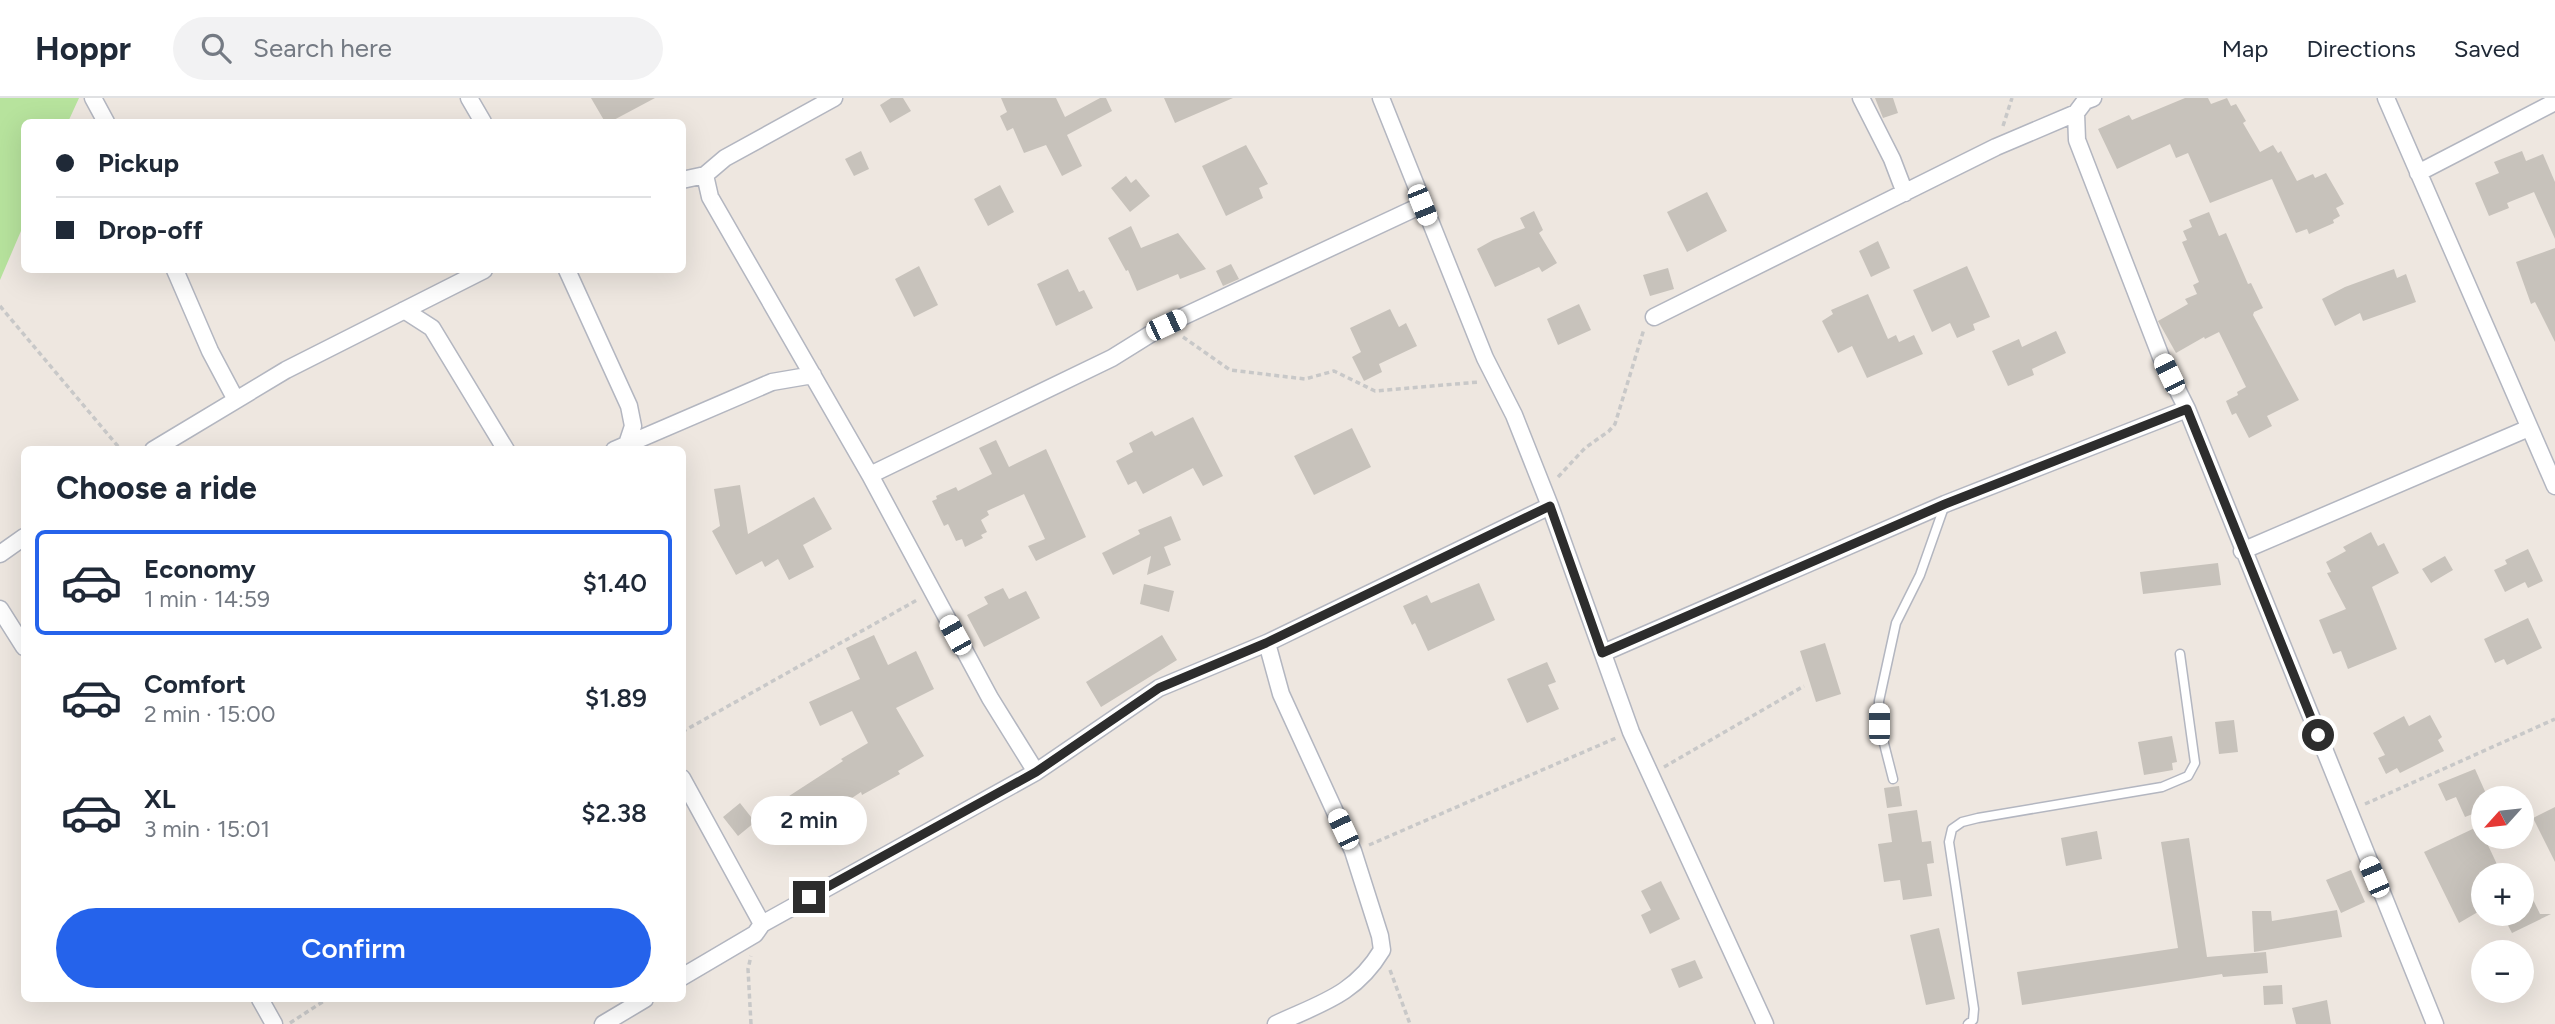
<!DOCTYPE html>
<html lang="en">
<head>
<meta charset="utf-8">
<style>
	:root { --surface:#fff; --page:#f2f2f3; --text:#1f2937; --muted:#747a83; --line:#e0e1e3; --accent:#2563eb }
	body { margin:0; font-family:Figtree,sans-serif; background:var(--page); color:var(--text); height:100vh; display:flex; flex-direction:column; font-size:26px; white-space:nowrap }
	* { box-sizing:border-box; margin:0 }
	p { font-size:23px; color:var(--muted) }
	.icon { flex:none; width:38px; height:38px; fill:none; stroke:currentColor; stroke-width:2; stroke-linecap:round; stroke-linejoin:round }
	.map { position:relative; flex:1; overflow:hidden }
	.side { position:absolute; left:21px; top:348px; width:665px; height:556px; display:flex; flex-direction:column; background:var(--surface); border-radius:10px; box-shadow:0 7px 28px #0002 }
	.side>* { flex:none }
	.guide { position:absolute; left:21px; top:21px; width:665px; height:154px; border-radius:10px; box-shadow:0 7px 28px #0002; display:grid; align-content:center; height:154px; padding:0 35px; background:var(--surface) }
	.needle { width:46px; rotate:243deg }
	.buttons { position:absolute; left:2471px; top:688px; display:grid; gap:14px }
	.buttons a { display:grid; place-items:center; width:63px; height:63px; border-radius:50%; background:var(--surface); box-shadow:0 7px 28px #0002; font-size:35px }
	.end { position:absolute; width:32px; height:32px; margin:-16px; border:9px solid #2d2d2d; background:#fff; box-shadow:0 0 0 4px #fff }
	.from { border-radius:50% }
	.bubble { position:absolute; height:49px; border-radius:24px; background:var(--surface); box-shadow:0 7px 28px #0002; font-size:23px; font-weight:600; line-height:49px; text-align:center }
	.car { position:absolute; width:21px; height:42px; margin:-21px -10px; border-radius:9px; box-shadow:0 0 5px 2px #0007; background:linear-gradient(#fff 24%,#345 0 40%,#fff 0 76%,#345 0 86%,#fff 0) }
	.guide b { display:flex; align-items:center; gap:24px; height:66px; font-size:26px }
	.guide b+b { border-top:2px solid var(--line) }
	.guide i { width:18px; height:18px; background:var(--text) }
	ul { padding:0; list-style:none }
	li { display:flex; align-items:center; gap:21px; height:105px; margin:0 14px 10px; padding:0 21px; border:4px solid transparent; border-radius:10px }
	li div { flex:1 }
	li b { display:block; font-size:26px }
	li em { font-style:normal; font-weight:600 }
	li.on { border-color:var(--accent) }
	li>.icon { width:63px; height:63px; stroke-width:1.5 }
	h2 { padding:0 35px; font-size:32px; line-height:84px }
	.button { display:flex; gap:14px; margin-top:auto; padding:14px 35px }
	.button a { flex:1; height:80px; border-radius:42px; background:var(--accent); color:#fff; font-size:28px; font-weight:600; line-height:80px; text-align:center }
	header { display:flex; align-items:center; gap:42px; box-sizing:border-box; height:98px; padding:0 35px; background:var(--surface); border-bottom:2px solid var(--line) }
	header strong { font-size:33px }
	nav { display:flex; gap:38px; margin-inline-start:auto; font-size:24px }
	.search { width:490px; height:63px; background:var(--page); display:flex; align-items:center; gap:18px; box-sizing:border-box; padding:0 24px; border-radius:38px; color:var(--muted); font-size:26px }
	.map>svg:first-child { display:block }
</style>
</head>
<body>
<header>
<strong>Hoppr</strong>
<div class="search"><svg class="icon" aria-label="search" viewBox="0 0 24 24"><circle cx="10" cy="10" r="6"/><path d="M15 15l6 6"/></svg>Search here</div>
<nav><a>Map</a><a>Directions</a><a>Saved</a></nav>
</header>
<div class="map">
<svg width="2555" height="926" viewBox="0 0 2555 926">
	<rect width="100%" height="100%" fill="#eee7e0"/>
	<path fill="#b7e39d" d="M 0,0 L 79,0 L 68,24 L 24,24 L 24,126 L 0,182 Z"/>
	<path fill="#c7c2bb" d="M 591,0 L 655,0 L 610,24 L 605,24 Z
		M 891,0 L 903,0 L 911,13 L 890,25 L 880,7 Z
		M 1001,0 L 1056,0 L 1065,19 L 1100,0 L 1106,0 L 1112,13 L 1067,37 L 1082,68 L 1062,78 L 1046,47 L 1024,55 L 1013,30 L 1007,33 L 1000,18 L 1007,14 Z
		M 1164,0 L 1233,0 L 1175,25 Z
		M 1875,0 L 1893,0 L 1898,15 L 1883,20 Z
		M 2185,0 L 2208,0 L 2211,6 L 2227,0 L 2231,8 L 2236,6 L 2246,23 L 2243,25 L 2260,54 L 2273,47 L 2278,55 L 2281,53 L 2297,83 L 2313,76 L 2315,80 L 2326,75 L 2344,106 L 2336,110 L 2340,118 L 2333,122 L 2334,125 L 2309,136 L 2307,131 L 2296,135 L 2272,81 L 2210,105 L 2188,55 L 2176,60 L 2170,46 L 2117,71 L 2098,31 L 2129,17 L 2132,22 Z
		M 1246,47 L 1268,86 L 1259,90 L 1263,100 L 1226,118 L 1202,68 Z
		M 861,53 L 869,71 L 854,78 L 845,61 Z
		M 2522,53 L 2526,63 L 2543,56 L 2555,84 L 2555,141 L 2534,94 L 2507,105 L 2509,110 L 2489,118 L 2475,85 L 2499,75 L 2494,64 Z
		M 1126,78 L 1131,85 L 1136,81 L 1150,98 L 1130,114 L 1111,90 Z
		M 1000,87 L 1014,114 L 988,128 L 974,101 Z
		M 1707,94 L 1727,133 L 1687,154 L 1667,114 Z
		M 1534,113 L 1543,132 L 1539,135 L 1557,165 L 1542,174 L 1539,169 L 1495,189 L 1477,151 L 1493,142 L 1525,130 L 1520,120 Z
		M 2209,114 L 2219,138 L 2226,135 L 2248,186 L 2251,185 L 2263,210 L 2254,214 L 2253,217 L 2299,302 L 2267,318 L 2272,328 L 2249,340 L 2236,315 L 2232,317 L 2226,303 L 2238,297 L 2237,294 L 2246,289 L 2219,234 L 2205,241 L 2204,239 L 2176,255 L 2158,223 L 2188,206 L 2185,201 L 2197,196 L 2193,187 L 2199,184 L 2182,144 L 2187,142 L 2183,133 L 2192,129 L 2189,122 Z
		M 1131,128 L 1141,150 L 1178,135 L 1206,171 L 1180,181 L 1178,176 L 1137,193 L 1128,172 L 1126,173 L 1108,140 Z
		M 1878,143 L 1890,170 L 1871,179 L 1859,153 Z
		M 2555,150 L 2555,244 L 2535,204 L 2531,206 L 2516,164 Z
		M 1231,166 L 1239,181 L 1223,188 L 1216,173 Z
		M 919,168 L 938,207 L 914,219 L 895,181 Z
		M 1967,168 L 1990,219 L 1973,226 L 1975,232 L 1957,240 L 1950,225 L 1932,234 L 1913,192 Z
		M 1668,170 L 1674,191 L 1650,198 L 1643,177 Z
		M 1068,171 L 1079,194 L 1084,192 L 1093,210 L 1056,228 L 1037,186 Z
		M 2394,171 L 2397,180 L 2406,176 L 2416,204 L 2363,223 L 2360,215 L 2335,228 L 2322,201 L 2345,189 Z
		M 1868,196 L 1888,241 L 1896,237 L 1899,244 L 1914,237 L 1923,256 L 1867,280 L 1852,248 L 1838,255 L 1822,223 L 1833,216 L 1831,212 Z
		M 1579,206 L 1591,232 L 1558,247 L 1547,221 Z
		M 1390,211 L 1399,229 L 1406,225 L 1417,248 L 1379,266 L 1382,274 L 1364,283 L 1352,259 L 1361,254 L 1350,230 Z
		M 2056,233 L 2066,255 L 2032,271 L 2034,277 L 2008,288 L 1992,253 L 2019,241 L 2022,249 Z
		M 1193,319 L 1223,378 L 1203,388 L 1193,370 L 1143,396 L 1136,383 L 1128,387 L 1116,363 L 1133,354 L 1129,345 L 1152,333 L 1155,338 Z
		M 1352,330 L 1371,369 L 1314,397 L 1294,358 Z
		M 996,342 L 1009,369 L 1046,351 L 1086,439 L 1036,463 L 1028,448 L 1045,441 L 1024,396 L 987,413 L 989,417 L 981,422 L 987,434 L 981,437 L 983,440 L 965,449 L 962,441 L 956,443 L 948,426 L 944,428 L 932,403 L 937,401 L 936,398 L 956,389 L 958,393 L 992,376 L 979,350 Z
		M 740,387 L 748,436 L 814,399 L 832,431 L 803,447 L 814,469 L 789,482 L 778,461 L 765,469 L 762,463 L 736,477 L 712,433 L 720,428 L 714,391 Z
		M 1171,418 L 1181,442 L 1164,449 L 1171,467 L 1147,477 L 1151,458 L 1113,477 L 1102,455 L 1140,436 L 1138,432 Z
		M 2371,434 L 2378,448 L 2384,445 L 2399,475 L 2372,489 L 2397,551 L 2348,571 L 2341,553 L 2333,556 L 2319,522 L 2346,511 L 2327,475 L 2331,474 L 2326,464 L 2346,453 L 2343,449 Z
		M 2528,451 L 2543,483 L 2528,490 L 2525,484 L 2505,494 L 2494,472 L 2507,466 L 2505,462 Z
		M 2445,458 L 2453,472 L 2431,485 L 2422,471 Z
		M 2218,465 L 2221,487 L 2143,496 L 2140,474 Z
		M 1479,485 L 1495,522 L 1428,553 L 1415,525 L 1412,527 L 1403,508 L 1427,497 L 1431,505 Z
		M 1144,486 L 1174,493 L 1169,514 L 1140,506 Z
		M 1003,490 L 1009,501 L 1026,493 L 1040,520 L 984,549 L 967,517 L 988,506 L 984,499 Z
		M 2528,520 L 2542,550 L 2507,567 L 2504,561 L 2495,565 L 2484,541 Z
		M 874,537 L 888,567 L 916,553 L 934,591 L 896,610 L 924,658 L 898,673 L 900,676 L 862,697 L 861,694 L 822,720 L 817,713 L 801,724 L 786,700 L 843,663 L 841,661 L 868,645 L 852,613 L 820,628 L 809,604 L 860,581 L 846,550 Z
		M 1162,537 L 1177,562 L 1101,609 L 1086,584 Z
		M 1825,545 L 1841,596 L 1816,604 L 1800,553 Z
		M 1547,564 L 1556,584 L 1548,587 L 1559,611 L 1527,625 L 1507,581 Z
		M 2430,617 L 2442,639 L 2438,642 L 2444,653 L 2400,675 L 2397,670 L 2386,676 L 2378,660 L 2385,657 L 2373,635 L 2404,618 L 2409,628 Z
		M 2234,622 L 2238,654 L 2219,656 L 2215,624 Z
		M 2172,638 L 2177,664 L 2172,665 L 2173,672 L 2144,677 L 2138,644 Z
		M 2475,671 L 2488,700 L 2483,700 L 2483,712 L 2465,719 L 2456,699 L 2446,703 L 2438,686 Z
		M 1899,688 L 1902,708 L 1887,710 L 1884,690 Z
		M 740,705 L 755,724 L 738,738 L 723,719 Z
		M 2555,709 L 2555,764 L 2533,720 Z
		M 1917,712 L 1922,744 L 1931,743 L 1934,765 L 1927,766 L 1932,798 L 1903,802 L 1900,782 L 1884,784 L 1878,746 L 1892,744 L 1888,716 Z
		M 2479,728 L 2502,777 L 2483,777 L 2483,811 L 2459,825 L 2424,754 Z
		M 2097,733 L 2102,761 L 2066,768 L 2061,740 Z
		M 2189,740 L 2207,859 L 2266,854 L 2268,875 L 2223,879 L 2222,876 L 2022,907 L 2017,874 L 2178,850 L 2161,744 Z
		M 2351,772 L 2365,804 L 2341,815 L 2326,782 Z
		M 2522,779 L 2540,816 L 2551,816 L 2512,835 L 2502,816 L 2522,816 Z
		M 1661,783 L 1680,821 L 1650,836 L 1641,817 L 1651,812 L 1641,793 Z
		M 2337,812 L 2342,839 L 2254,854 L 2252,813 L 2271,813 L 2272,823 Z
		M 1939,830 L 1955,901 L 1926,907 L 1910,837 Z
		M 1695,862 L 1703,880 L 1679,890 L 1671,871 Z
		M 2282,887 L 2283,906 L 2264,907 L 2263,888 Z
		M 2327,902 L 2331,926 L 2296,926 L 2292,910 Z"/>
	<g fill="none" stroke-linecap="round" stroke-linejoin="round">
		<g stroke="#b3b6c0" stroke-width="11">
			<path id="service" d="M 1893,681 L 1879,626 L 1879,603 L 1896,525 L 1920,477 L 1944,409
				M 1968,926 L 1973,922 L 1974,911 L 1949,744 L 1952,731 L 1962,724 L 1978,720 L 2162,689 L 2188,678 L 2195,665 L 2180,556"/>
		</g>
		<g stroke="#b3b6c0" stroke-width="19">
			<path id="minor" d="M 93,0 L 106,24
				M 469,0 L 483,24
				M 1381,0 L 1485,260 L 1514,317 L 1550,408 L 1631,634 L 1765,926
				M 1861,0 L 1892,61 L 1905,95
				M 2093,0 L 2085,3 L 2076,15 L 2077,42 L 2161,259 L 2187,311 L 2435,926
				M 2386,0 L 2555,388
				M 2418,75 L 2555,4
				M 705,77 L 710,99 L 870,377 L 990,600 L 1036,674
				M 682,82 L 705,77 L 725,60 L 834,0
				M 175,172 L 210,253 L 236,302
				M 567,172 L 629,308 L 633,328 L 627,346
				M 404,212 L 432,230 L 506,352
				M 1654,219 L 1996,49 L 2076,15
				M 153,352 L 286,272 L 484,172
				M 614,352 L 772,284 L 813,277
				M 870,377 L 1112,260 L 1165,227 L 1422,107
				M 2242,453 L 2529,330
				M 0,456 L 24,439
				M 0,511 L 24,549
				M 1267,545 L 1281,596 L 1353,753 L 1380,838 L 1382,852 C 1355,897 1321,905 1276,926
				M 1603,555 L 1945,406 L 2187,311
				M 682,680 L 762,826
				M 682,879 L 755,836 L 762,826 L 1036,674 L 1159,590 L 1267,545 L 1550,408
				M 260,901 L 274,926
				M 603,926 L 645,901"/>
		</g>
		<path stroke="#c8c8c8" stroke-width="3.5" stroke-dasharray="5 3.5" stroke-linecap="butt" d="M 2003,28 L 2012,0
			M 0,208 L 121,352
			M 1183,239 L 1230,272 L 1305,281 L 1334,273 L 1375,293 L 1479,284
			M 1558,379 L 1585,350 L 1609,333 L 1615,326 L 1644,231
			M 682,634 L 917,502
			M 1664,669 L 1804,588
			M 2365,706 L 2555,621
			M 1369,747 L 1616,640
			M 1390,872 L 1410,926
			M 290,925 L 327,901
			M 751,926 L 748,871 L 751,858"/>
		<use href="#service" stroke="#fff" stroke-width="8"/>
		<use href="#minor" stroke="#fff" stroke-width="16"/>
	</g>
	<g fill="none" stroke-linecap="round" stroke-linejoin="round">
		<path stroke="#2d2d2d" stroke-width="9" d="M 809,799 L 1036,674 L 1159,590 L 1266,545 L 1550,408 L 1602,555 L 1945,406 L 2187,311 L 2318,637"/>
	</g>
</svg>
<div class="buttons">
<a><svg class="needle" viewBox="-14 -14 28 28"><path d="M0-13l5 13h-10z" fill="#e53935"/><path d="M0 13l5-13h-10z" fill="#747a83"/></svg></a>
<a>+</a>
<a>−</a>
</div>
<i class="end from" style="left:2318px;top:637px"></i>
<i class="end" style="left:809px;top:799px"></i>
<div class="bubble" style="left:751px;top:698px;width:116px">2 min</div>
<i class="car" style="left:1422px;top:107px;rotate:158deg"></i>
<i class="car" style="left:1166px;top:227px;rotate:65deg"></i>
<i class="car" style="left:2169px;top:276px;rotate:334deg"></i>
<i class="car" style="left:955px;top:537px;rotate:331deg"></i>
<i class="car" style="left:1879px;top:626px;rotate:0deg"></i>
<i class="car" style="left:1343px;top:731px;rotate:335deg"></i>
<i class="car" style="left:2374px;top:779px;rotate:337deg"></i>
<div class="guide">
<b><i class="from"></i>Pickup</b>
<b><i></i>Drop-off</b>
</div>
<section class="side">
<h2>Choose a ride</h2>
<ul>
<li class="on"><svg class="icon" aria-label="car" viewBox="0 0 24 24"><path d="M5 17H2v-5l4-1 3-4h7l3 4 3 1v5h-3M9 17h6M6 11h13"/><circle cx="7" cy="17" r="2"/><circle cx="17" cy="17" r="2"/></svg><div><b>Economy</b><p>1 min · 14:59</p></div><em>$1.40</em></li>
<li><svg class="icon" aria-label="car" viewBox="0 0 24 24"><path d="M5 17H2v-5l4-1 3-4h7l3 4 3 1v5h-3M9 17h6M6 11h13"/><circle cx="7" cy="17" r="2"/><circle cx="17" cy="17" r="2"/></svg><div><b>Comfort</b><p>2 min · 15:00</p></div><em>$1.89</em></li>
<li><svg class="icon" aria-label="car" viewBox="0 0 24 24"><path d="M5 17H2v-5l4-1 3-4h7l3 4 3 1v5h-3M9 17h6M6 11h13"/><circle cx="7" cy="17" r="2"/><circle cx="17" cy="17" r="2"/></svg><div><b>XL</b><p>3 min · 15:01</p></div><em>$2.38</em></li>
</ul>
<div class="button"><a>Confirm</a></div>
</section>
</div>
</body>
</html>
